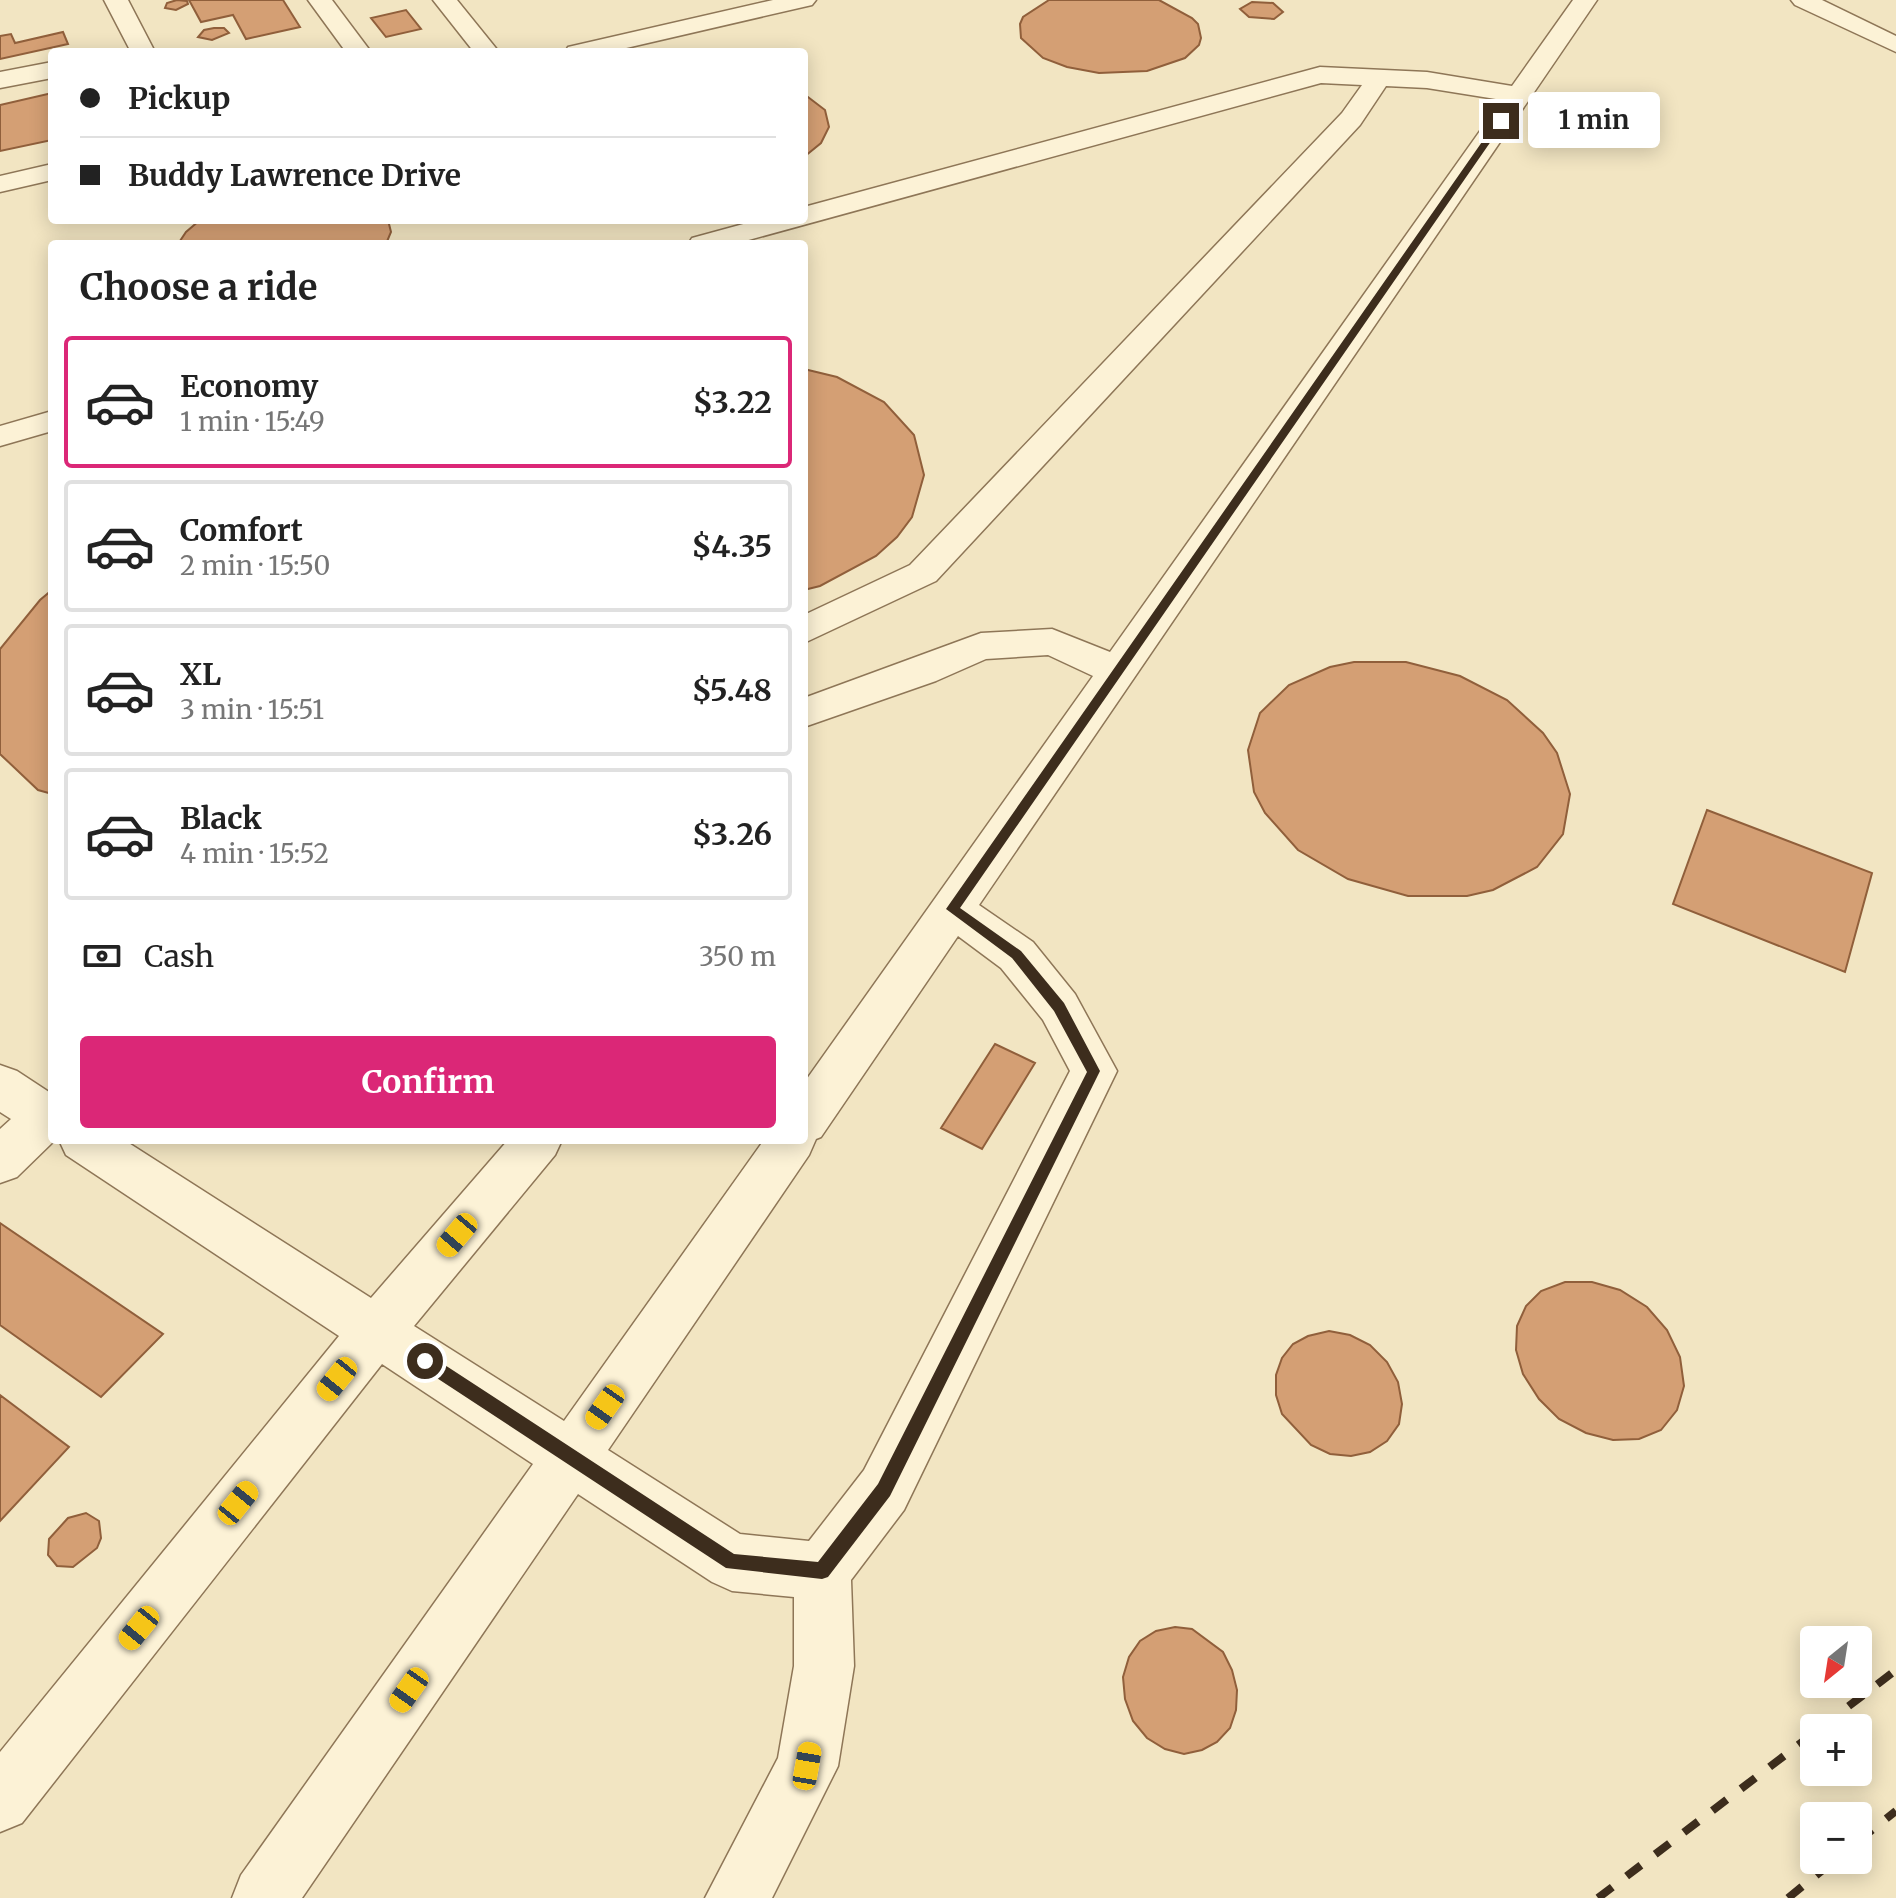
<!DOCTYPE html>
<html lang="en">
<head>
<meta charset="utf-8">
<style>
	:root { --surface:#fff; --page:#f2f2f2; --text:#222; --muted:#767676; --line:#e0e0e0; --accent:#db2777 }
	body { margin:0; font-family:Merriweather,serif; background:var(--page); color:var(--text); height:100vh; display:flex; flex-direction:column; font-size:30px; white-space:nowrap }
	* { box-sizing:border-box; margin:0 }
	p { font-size:26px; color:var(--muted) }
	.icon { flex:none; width:44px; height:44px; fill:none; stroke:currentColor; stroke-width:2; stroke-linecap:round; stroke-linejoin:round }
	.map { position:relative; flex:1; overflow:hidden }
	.drawer { position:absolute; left:48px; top:240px; width:760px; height:904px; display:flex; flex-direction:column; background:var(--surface); border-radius:8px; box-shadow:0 4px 20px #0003 }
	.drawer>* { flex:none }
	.top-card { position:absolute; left:48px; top:48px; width:760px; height:176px; border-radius:8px; box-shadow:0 4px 20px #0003; display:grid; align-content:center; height:176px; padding:0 32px; background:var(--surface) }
	.needle { width:52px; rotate:210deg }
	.buttons { position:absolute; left:1800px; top:1626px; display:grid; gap:16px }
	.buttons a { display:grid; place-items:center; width:72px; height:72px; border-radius:8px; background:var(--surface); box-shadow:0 4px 20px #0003; font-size:40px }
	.end { position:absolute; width:36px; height:36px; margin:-18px; border:10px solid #3d2d1d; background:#fff; box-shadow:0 0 0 4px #fff }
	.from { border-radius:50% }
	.bubble { position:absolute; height:56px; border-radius:8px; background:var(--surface); box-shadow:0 4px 20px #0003; font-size:26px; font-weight:700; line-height:56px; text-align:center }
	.car { position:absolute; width:24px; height:48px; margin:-24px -12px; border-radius:10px; box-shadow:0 0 6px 2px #0007; background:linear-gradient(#f5c518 24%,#345 0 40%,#f5c518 0 76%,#345 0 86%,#f5c518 0) }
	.top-card b { display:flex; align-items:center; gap:28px; height:76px; font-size:30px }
	.top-card b+b { border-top:2px solid var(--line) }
	.top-card i { width:20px; height:20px; background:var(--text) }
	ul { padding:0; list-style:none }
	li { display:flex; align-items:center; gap:24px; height:132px; margin:0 16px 12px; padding:0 16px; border:4px solid var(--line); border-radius:8px }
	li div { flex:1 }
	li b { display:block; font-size:30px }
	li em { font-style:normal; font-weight:700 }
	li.on { border-color:var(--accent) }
	li>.icon { width:72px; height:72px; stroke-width:1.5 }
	h2 { padding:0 32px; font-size:36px; line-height:96px }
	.pay { display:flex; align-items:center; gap:20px; height:88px; padding:0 32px; font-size:30px }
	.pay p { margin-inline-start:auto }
	.primary-button { display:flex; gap:16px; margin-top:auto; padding:16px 32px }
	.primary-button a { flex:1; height:92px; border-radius:8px; background:var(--accent); color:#fff; font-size:32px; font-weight:700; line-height:92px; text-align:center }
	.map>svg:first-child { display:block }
</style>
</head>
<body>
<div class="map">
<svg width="1896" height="1898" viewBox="0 0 1896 1898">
	<rect width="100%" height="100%" fill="#f2e5c2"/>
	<path fill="#d49f74" stroke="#905f3b" stroke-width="2" d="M 177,0 L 187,1 L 188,4 L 176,10 L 165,8 L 167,3 Z
		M 189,0 L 283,0 L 300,27 L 246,39 L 233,15 L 201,22 Z
		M 1049,0 L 1159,0 L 1192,18 L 1198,24 L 1201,38 L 1199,45 L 1185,58 L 1147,71 L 1099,73 L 1067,67 L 1043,58 L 1021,38 L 1020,24 L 1023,17 Z
		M 1252,2 L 1273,3 L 1283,12 L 1274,19 L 1249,17 L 1240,9 Z
		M 406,10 L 421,29 L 386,37 L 371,18 Z
		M 214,28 L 224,28 L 229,33 L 212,40 L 198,37 L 204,30 Z
		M 63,32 L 68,44 L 0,59 L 0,36 L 11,34 L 15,43 Z
		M 52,93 L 52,140 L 0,151 L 0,105 Z
		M 804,94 L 825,110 L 829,127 L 821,143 L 804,157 Z
		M 200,220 L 388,220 L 391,232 L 386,244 L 178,244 L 186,232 Z
		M 804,369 L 837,377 L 884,402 L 914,435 L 924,475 L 912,517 L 897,537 L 876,556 L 820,586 L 804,590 Z
		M 52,590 L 52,794 L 38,790 L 0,754 L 0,649 L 40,600 Z
		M 1354,662 L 1406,662 L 1460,676 L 1507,700 L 1543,733 L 1557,753 L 1570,794 L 1563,834 L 1537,867 L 1493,890 L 1467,896 L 1408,896 L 1348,879 L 1298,850 L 1265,813 L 1254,792 L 1248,750 L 1260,713 L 1289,685 L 1330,667 Z
		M 1707,810 L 1872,873 L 1845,972 L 1673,904 Z
		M 995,1044 L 1035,1063 L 982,1149 L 941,1128 Z
		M 0,1223 L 163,1334 L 101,1397 L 0,1325 Z
		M 1565,1282 L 1592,1282 L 1620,1290 L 1647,1307 L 1667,1330 L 1680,1357 L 1684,1386 L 1677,1410 L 1661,1430 L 1639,1439 L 1613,1440 L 1586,1433 L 1559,1419 L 1539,1399 L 1523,1374 L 1516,1350 L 1517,1326 L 1526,1306 L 1541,1291 Z
		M 1329,1331 L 1350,1335 L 1370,1345 L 1387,1362 L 1398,1382 L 1402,1404 L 1399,1424 L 1387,1441 L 1370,1452 L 1351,1456 L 1330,1454 L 1311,1445 L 1282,1414 L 1276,1395 L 1276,1375 L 1282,1358 L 1293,1344 L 1308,1336 Z
		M 0,1395 L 69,1447 L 0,1521 Z
		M 86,1513 L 99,1521 L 101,1538 L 97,1548 L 73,1567 L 57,1566 L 48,1555 L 49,1539 L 68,1518 Z
		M 1175,1627 L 1192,1629 L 1223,1652 L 1232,1670 L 1237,1690 L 1236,1710 L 1230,1728 L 1217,1742 L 1202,1750 L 1184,1754 L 1165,1749 L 1147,1738 L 1133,1721 L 1125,1699 L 1123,1677 L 1129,1657 L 1140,1641 L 1156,1631 Z"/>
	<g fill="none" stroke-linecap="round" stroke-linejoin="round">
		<g stroke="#8e7657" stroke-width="3">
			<path id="minor" d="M 104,0 L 128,0 L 155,52 L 131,52 Z
				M 308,0 L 332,0 L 371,52 L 346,52 Z
				M 433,0 L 457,0 L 499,52 L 474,52 Z
				M 773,0 L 816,0 L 812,5 L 609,52 L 565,52 L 568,47 Z
				M 1573,0 L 1597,0 L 979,905 L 1033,942 L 1075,994 L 1117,1071 L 904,1510 L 851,1580 L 854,1666 L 838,1766 L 772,1898 L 705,1898 L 778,1758 L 794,1666 L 794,1597 L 732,1591 L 712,1582 L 578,1494 L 302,1898 L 232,1898 L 241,1875 L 533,1464 L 382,1364 L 22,1823 L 0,1832 L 0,1752 L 339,1336 L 66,1155 L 59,1140 L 124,1140 L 371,1298 L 508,1140 L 562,1140 L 555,1155 L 414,1326 L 564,1421 L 764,1140 L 804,1140 L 804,1083 L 1093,676 L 1048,655 L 986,659 L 936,681 L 804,727 L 804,698 L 981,633 L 1052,629 L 1110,652 L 1502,100 L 1427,88 L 1386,86 L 1360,125 L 936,581 L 804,643 L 804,615 L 910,565 L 1342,113 L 1362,85 L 1321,83 L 734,244 L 688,244 L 692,238 L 758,220 L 804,220 L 804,207 L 1320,67 L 1427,72 L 1512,86 ZM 958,936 L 1001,968 L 1043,1020 L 1070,1071 L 864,1470 L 809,1541 L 740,1534 L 608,1450 L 809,1155 L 816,1139 L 821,1137 Z
				M 1791,0 L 1822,0 L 1896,36 L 1896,52 L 1795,5 Z
				M 52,62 L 52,78 L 0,88 L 0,72 Z
				M 52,164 L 52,180 L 0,192 L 0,176 Z
				M 52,411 L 52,431 L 0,446 L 0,426 Z
				M 0,1065 L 17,1071 L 52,1094 L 52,1140 L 55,1140 L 17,1177 L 0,1183 L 0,1129 L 11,1119 L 0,1112 Z"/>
		</g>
		<use href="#minor" fill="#fcf2d6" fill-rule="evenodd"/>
		<path stroke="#3d2d1d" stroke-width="8" stroke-dasharray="18 18" stroke-linecap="butt" d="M 1820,1728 L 1896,1670
			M 1858,1841 L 1896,1811
			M 1598,1898 L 1814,1733
			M 1788,1898 L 1835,1860"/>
	</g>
	<path fill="#3d2d1d" d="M 1498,119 L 1505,121 L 960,908 L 1021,951 L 1064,1003 L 1100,1071 L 890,1496 L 828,1577 L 822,1579 L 726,1568 L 420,1367 L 420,1356 L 431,1356 L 734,1554 L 818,1562 L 878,1484 L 1087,1072 L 1054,1011 L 1012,958 L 946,909 Z"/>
</svg>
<div class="buttons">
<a><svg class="needle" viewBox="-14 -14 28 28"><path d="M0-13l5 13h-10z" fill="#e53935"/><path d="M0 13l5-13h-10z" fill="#767676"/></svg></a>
<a>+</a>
<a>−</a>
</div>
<i class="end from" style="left:425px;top:1361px"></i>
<i class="end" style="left:1501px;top:121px"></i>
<div class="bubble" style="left:1528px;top:92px;width:132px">1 min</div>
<i class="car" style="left:457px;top:1235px;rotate:220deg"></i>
<i class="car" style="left:337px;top:1379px;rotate:219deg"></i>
<i class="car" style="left:605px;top:1407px;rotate:215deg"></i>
<i class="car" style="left:238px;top:1503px;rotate:39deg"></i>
<i class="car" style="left:139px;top:1628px;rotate:219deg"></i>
<i class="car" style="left:409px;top:1690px;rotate:215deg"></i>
<i class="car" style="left:807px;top:1766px;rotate:10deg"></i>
<div class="top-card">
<b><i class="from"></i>Pickup</b>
<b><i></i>Buddy Lawrence Drive</b>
</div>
<section class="drawer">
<h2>Choose a ride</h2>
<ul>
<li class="on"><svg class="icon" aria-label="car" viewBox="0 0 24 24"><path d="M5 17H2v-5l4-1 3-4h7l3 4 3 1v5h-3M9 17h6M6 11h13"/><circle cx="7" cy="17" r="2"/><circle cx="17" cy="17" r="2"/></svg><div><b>Economy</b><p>1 min · 15:49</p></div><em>$3.22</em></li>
<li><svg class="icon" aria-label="car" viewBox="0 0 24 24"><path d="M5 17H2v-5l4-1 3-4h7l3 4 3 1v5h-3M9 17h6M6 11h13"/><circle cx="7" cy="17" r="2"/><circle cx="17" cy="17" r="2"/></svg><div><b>Comfort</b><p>2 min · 15:50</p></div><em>$4.35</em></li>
<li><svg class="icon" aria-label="car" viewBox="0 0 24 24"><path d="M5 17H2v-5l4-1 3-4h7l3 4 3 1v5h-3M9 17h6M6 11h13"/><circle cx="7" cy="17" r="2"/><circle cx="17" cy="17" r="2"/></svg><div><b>XL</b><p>3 min · 15:51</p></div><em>$5.48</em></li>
<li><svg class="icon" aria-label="car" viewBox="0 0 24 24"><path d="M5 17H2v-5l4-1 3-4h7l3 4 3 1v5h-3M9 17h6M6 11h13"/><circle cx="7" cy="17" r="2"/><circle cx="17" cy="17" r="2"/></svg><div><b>Black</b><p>4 min · 15:52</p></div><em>$3.26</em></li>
</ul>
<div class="pay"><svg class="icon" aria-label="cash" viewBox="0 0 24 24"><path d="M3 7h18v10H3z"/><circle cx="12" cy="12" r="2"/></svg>Cash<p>350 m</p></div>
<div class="primary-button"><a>Confirm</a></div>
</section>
</div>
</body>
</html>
